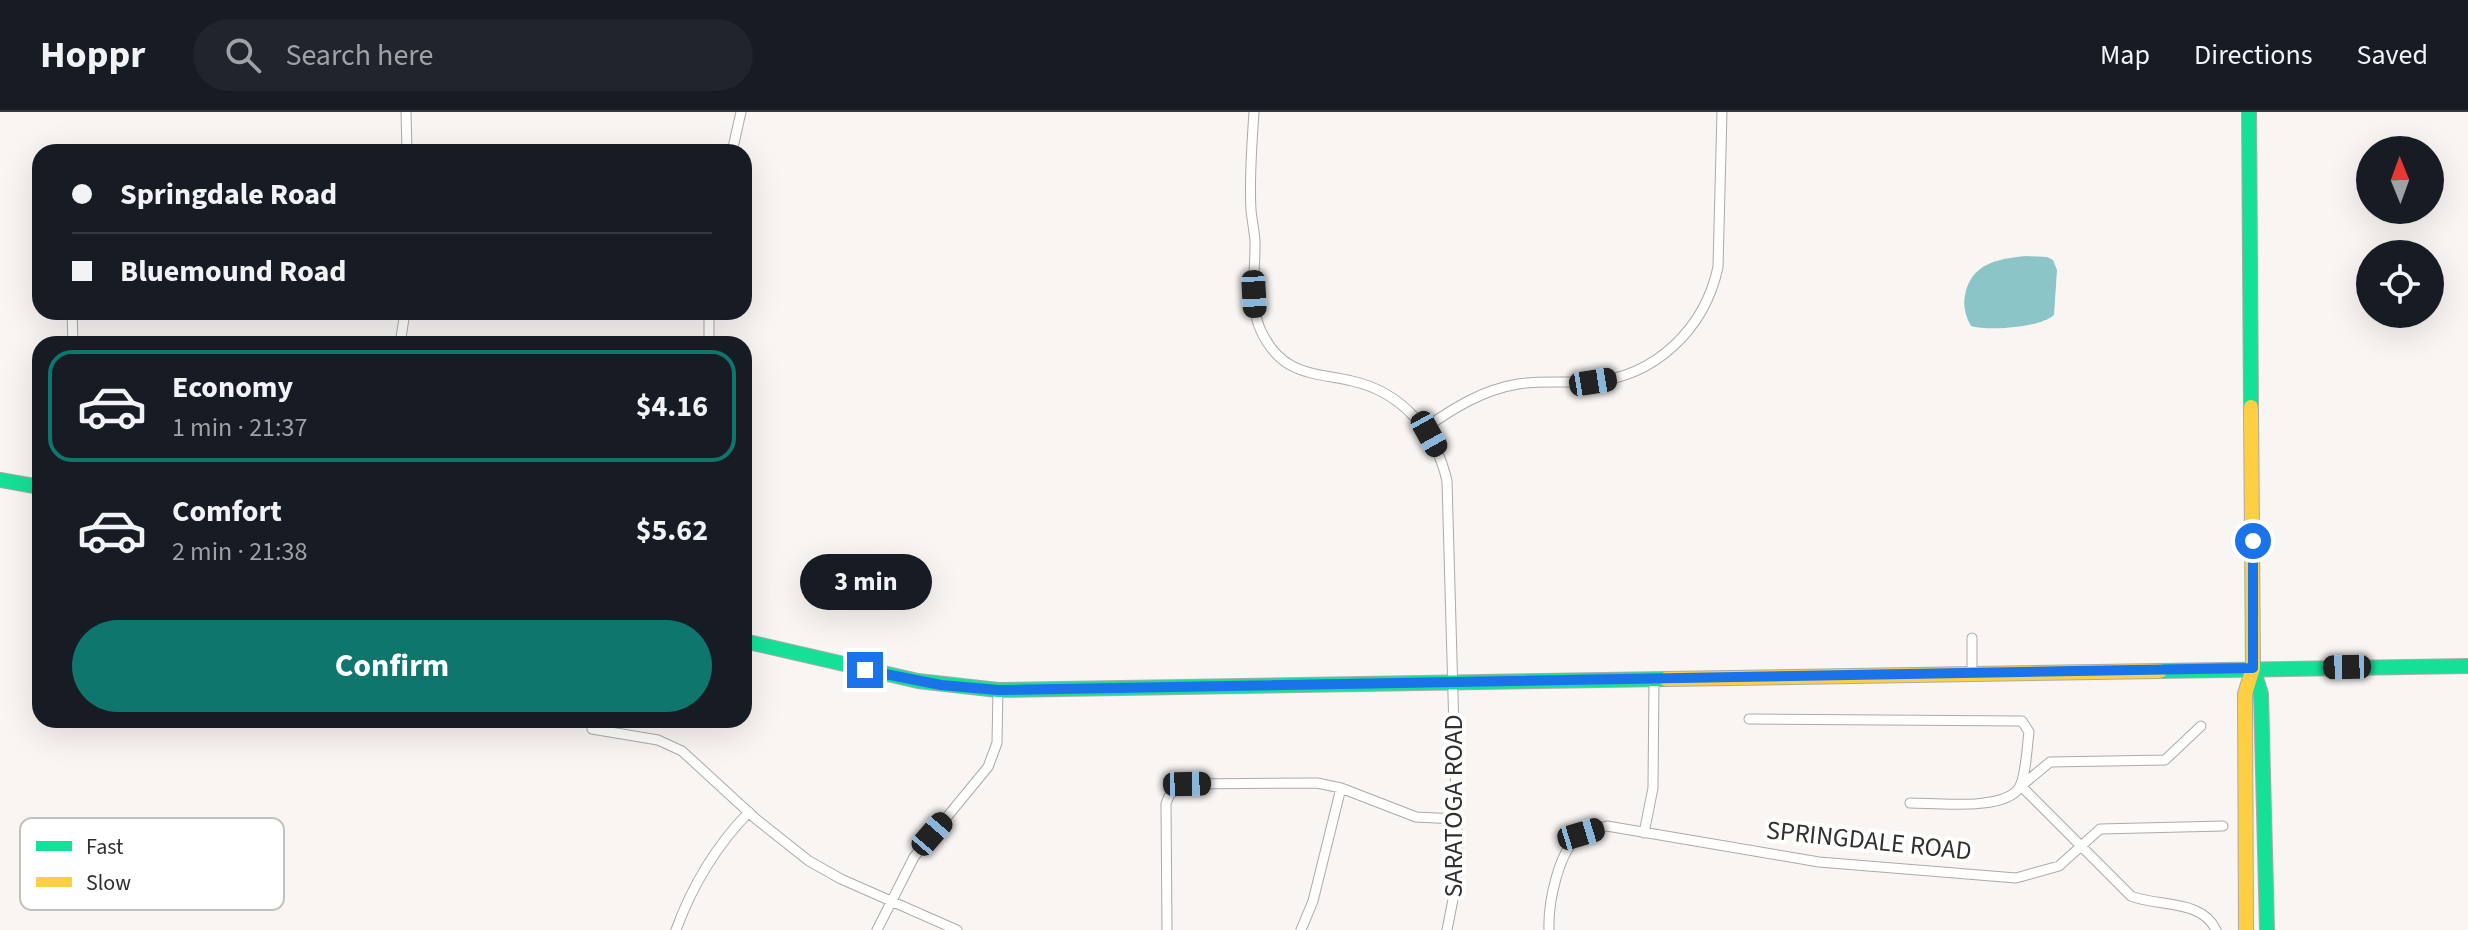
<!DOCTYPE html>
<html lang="en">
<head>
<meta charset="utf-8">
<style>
	:root { --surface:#171b24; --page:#20242c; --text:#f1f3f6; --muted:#9ea1a6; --line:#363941; --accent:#0f766e }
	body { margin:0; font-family:"Source Sans 3",sans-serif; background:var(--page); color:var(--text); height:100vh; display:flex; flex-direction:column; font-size:30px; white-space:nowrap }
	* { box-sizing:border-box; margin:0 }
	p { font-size:26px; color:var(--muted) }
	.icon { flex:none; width:44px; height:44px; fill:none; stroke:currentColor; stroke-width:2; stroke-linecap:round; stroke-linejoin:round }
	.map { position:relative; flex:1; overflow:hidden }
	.drawer { position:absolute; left:32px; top:224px; width:720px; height:392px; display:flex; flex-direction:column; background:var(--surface); border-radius:24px; box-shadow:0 8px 32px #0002 }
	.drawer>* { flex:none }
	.banner { position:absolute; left:32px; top:32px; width:720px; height:176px; border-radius:24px; box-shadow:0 8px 32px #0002; display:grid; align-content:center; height:176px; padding:0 40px; background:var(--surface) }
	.needle { width:52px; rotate:359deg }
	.fabs { position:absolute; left:2356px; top:24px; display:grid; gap:16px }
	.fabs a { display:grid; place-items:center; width:88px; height:88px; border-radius:50%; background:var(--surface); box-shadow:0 8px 32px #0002; font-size:40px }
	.end { position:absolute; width:36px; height:36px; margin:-18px; border:10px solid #1a73e8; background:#fff; box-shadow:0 0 0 4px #fff }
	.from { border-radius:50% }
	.bubble { position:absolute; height:56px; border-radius:28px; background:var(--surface); box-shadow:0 8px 32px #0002; font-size:26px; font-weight:700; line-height:56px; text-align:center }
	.car { position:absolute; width:24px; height:48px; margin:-24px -12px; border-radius:10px; box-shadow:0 0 6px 2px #0007; background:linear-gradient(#222 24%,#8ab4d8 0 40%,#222 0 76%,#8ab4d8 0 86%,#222 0) }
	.banner b { display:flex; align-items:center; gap:28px; height:76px; font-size:30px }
	.banner b+b { border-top:2px solid var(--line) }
	.banner i { width:20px; height:20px; background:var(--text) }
	ul { padding:14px 0 0; list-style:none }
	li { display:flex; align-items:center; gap:24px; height:112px; margin:0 16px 12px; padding:0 24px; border:4px solid transparent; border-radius:24px }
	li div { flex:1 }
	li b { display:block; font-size:30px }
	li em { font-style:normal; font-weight:700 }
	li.selected { border-color:var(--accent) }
	li>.icon { width:72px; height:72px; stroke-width:1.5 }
	.primary-button { display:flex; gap:16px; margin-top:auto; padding:16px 40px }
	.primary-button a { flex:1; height:92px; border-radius:48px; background:var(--accent); color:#fff; font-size:32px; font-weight:700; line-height:92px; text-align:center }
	header { display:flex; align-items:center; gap:48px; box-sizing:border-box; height:112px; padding:0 40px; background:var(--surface); border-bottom:2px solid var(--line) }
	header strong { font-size:38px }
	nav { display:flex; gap:44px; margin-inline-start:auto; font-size:28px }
	.search { width:560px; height:72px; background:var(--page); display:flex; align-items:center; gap:20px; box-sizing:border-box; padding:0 28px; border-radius:44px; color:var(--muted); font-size:30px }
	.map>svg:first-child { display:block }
</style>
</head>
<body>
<header>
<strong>Hoppr</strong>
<div class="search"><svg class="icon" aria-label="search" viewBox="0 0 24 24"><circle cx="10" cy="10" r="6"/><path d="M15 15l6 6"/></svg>Search here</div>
<nav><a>Map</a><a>Directions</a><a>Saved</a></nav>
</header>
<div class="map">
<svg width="2468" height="818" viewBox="0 0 2468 818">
	<rect width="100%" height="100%" fill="#f8f5f3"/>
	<path fill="#8bc5c8" d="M 2026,144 L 2047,145 L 2053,148 L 2057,158 L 2054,203 C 2039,216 1990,219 1971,214 C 1965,204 1963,194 1965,183 C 1971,151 1998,147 2026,144 Z"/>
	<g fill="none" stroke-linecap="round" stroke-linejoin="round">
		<g stroke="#acaaa8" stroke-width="11">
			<path id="street" d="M 406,0 L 407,40
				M 1254,0 C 1252,31 1249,66 1251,98 C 1252,108 1254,118 1255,128 C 1256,157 1248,191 1261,219 C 1282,263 1311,260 1352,269 C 1402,280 1436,320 1447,369 L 1457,725 L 1456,772 L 1447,818
				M 732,40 L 741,0
				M 72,200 L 73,232
				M 400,232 L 405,200
				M 709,232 L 709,200
				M 1425,316 C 1454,296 1482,278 1518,272 C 1542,268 1567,271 1591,270 C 1656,265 1705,216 1718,155 L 1722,0
				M 1972,526 L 1972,561
				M 1749,607 L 2022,609 L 2029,620 C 2027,634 2026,665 2019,676 C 2004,699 1936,691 1910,691
				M 2201,614 L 2165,648 L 2050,650 L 2021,674 L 2131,784 C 2158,795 2202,787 2216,818
				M 592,617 L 658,628 L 682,639 L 756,707 L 809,749 L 841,767 L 957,818
				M 1644,721 L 1653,676 L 1654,565
				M 676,818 C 692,774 716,734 749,700
				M 877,818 L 914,745 L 988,655 L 997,631 L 998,578
				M 1167,818 L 1166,692 C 1170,679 1175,675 1187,672 L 1317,671 L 1341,676 L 1416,705 L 1456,707
				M 1301,818 L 1313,789 L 1341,676
				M 1549,818 C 1548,793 1558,736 1582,722 C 1588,718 1599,716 1607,714 L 1819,750 L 2016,766 L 2059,754 L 2100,717 L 2223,714"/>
		</g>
		<g stroke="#acaaa8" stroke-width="16">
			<path id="fast" d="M 2249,0 L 2251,295
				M 0,368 L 40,375
				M 744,529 L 918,569 L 998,578 L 1666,567
				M 2253,556 L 2261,582 L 2267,818
				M 2160,559 L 2468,554"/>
		</g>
		<g stroke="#acaaa8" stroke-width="16">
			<path id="slow" d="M 1666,567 L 2160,559
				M 2246,818 L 2245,582 L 2253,556 L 2251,295"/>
		</g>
		<use href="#street" stroke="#fefefd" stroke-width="9"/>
		<use href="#fast" stroke="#16e098" stroke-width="14"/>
		<use href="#slow" stroke="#ffcf43" stroke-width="14"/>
	</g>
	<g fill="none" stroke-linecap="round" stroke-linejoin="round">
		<path stroke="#1a73e8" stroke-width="10" d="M 865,558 L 941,573 L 998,578 L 2253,556 L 2253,429"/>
	</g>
	<g text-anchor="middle" stroke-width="8" stroke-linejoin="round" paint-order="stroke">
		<g font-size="26" fill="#31302e" stroke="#fff">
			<text transform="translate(1453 694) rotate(-90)" y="9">SARATOGA ROAD</text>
			<text transform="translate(1869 728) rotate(6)" y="9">SPRINGDALE ROAD</text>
		</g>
	</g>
	<rect x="20" y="706" width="264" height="92" rx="12" fill="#fff" stroke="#c1c1c0" stroke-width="2"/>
	<rect x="36" y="729" width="36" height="10" fill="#16e098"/>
	<rect x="36" y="765" width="36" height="10" fill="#ffcf43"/>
	<g font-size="22" fill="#31302e">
		<text x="86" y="742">Fast</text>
		<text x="86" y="778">Slow</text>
	</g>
</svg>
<div class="fabs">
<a><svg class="needle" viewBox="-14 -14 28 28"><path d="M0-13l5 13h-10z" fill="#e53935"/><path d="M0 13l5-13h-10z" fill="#9ea1a6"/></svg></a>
<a><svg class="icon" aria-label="locate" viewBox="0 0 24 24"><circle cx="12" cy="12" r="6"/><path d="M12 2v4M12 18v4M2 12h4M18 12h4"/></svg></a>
</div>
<i class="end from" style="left:2253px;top:429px"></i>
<i class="end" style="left:865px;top:558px"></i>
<div class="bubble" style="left:800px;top:442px;width:132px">3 min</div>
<i class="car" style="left:1254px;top:182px;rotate:177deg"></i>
<i class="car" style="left:1593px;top:270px;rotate:81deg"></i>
<i class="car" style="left:1429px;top:322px;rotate:151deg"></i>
<i class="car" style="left:2347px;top:555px;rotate:269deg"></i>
<i class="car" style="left:1187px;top:672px;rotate:89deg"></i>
<i class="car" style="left:932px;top:722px;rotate:41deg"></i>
<i class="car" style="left:1581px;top:722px;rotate:73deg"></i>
<div class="banner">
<b><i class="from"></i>Springdale Road</b>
<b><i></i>Bluemound Road</b>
</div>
<section class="drawer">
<ul>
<li class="selected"><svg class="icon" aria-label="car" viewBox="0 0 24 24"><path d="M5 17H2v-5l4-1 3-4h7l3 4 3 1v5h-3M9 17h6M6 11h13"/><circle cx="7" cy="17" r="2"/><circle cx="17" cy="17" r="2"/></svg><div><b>Economy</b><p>1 min · 21:37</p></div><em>$4.16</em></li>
<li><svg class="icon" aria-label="car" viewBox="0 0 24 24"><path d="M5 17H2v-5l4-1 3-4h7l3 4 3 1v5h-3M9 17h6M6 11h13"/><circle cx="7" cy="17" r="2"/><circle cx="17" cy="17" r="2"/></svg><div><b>Comfort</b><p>2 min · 21:38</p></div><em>$5.62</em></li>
</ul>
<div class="primary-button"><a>Confirm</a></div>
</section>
</div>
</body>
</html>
